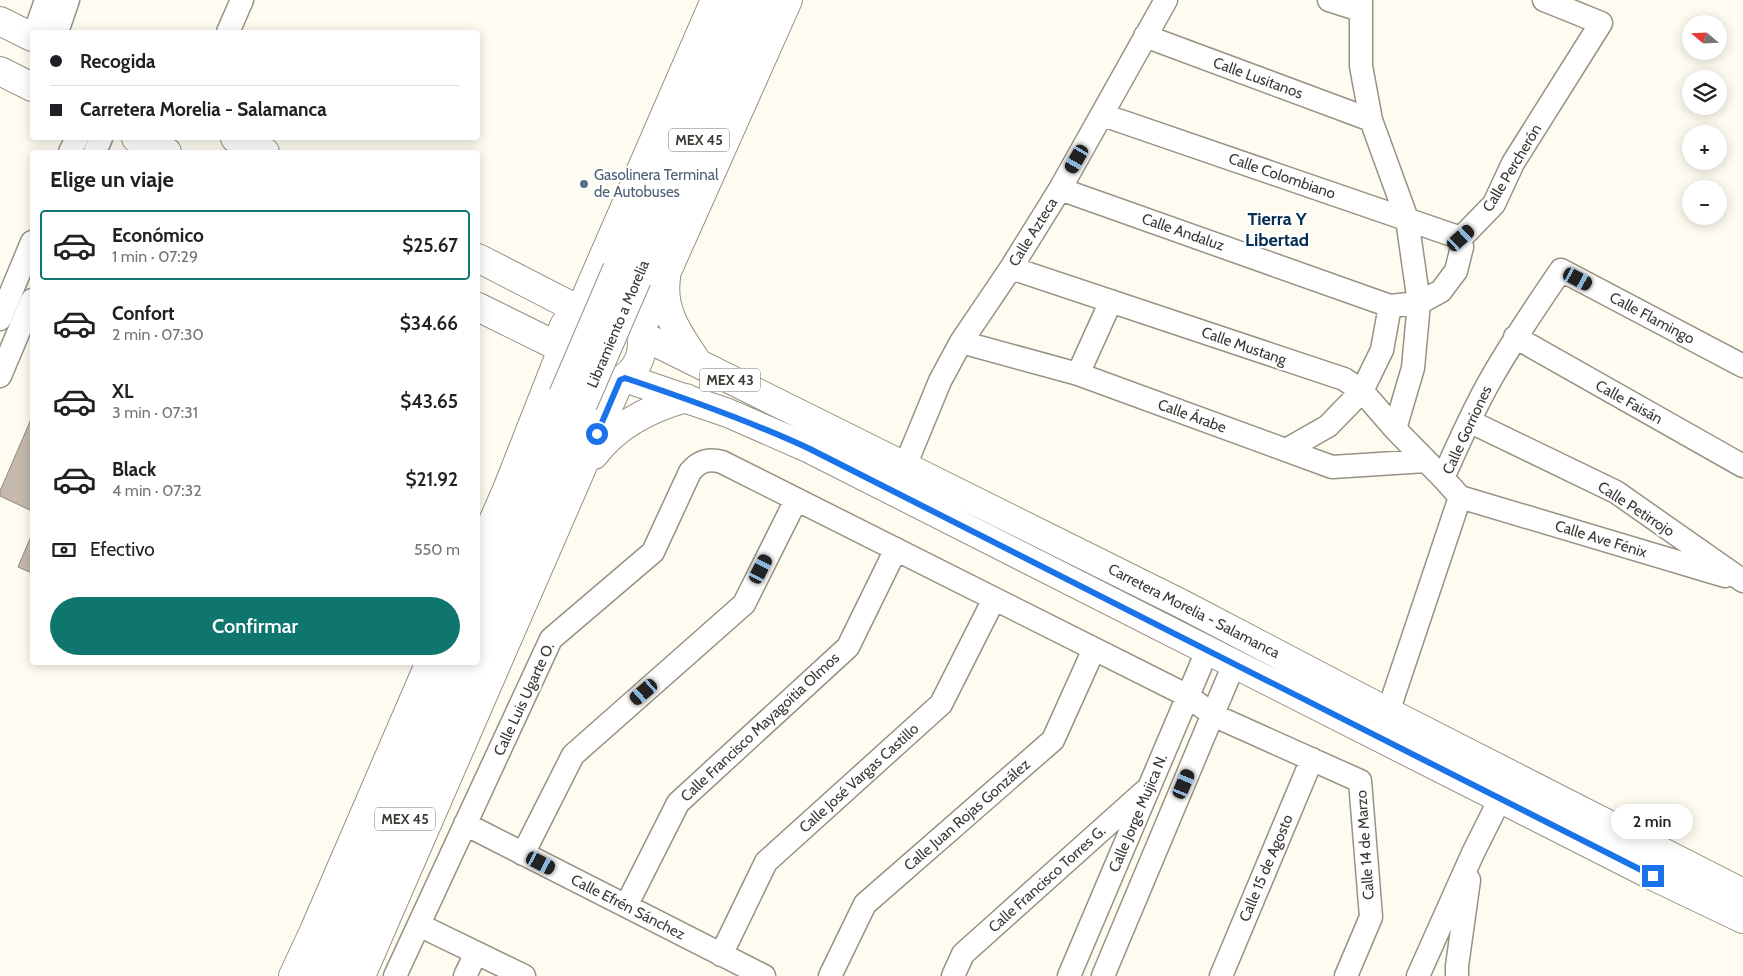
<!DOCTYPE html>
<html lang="es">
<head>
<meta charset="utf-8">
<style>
	:root { --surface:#fff; --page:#f2f2f2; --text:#202124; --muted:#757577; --line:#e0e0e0; --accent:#0f766e }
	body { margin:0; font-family:Cabin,sans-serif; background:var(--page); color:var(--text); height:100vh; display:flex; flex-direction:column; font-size:19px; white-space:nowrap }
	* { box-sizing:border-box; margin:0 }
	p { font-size:16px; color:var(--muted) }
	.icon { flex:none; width:28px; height:28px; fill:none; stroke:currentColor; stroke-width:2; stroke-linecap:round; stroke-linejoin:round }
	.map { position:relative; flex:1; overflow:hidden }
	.details { position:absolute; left:30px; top:150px; width:450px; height:515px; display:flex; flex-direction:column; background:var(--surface); border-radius:5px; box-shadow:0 2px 12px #0003 }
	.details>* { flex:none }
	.top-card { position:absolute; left:30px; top:30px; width:450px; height:110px; border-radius:5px; box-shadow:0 2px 12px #0003; display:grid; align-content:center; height:110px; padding:0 20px; background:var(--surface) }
	.needle { width:32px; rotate:289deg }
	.fabs { position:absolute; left:1682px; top:15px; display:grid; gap:10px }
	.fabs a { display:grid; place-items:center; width:45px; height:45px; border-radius:50%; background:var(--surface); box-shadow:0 2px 12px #0003; font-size:25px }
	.end { position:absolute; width:22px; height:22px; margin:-11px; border:6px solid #1a73e8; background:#fff; box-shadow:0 0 0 2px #fff }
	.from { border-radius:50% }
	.bubble { position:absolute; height:35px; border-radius:18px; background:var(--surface); box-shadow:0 2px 12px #0003; font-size:16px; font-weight:600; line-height:35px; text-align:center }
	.car { position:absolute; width:15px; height:30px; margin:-15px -8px; border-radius:6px; box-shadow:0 0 4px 1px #0007; background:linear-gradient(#222 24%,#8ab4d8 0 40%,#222 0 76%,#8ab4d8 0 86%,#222 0) }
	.top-card b { display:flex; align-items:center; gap:18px; height:48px; font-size:19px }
	.top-card b+b { border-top:1px solid var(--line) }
	.top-card i { width:12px; height:12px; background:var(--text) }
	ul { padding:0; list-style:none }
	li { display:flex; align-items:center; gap:15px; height:70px; margin:0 10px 8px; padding:0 10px; border:2px solid transparent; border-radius:5px }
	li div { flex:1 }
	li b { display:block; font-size:19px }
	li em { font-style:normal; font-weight:600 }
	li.on { border-color:var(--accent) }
	li>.icon { width:45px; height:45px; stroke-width:1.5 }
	h2 { padding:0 20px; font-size:22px; line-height:60px }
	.pay { display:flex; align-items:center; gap:12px; height:55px; padding:0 20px; font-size:19px }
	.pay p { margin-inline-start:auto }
	.cta { display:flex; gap:10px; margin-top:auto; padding:10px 20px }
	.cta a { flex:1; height:58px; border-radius:30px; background:var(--accent); color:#fff; font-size:20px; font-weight:600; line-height:58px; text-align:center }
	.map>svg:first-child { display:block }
</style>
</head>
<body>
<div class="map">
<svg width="1743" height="976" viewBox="0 0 1743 976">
	<rect width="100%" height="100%" fill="#fefbf1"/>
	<path fill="#c5b9ad" stroke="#92877b" d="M 32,417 L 32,511 L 0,496 L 0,491 Z
		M 32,534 L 32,573 L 18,567 Z"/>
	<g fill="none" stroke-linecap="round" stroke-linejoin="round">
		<g stroke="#979283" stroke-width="25">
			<path id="minor" d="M 1329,0 L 1360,10
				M 1361,0 L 1361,66 L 1371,120 L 1407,219 L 1419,303 L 1413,368 L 1395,429
				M 35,32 L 46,0
				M 57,32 L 68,0
				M 228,32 L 242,0
				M 1145,36 L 1371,120
				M 1103,115 L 1461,238
				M 70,152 L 77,138
				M 95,152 L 101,138
				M 1060,189 L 1390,306 L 1419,303 L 1441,291 L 1456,271 L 1462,247 L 1461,238 L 1494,204 L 1513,163 L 1601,23 L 1544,0
				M 1011,268 L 1344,379 L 1362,391 L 1395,429 L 1443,478
				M 0,319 L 32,242
				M 1515,337 L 1743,466
				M 961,342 L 1078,374 L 1332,467 L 1426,461
				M 1078,374 L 1111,301
				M 0,376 L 32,300
				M 1469,421 L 1616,492 L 1743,581
				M 1286,450 L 1328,426 L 1362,391 L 1382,350 L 1390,306
				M 905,466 L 940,381 L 961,342 L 1011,268 L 1060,189 L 1166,0
				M 1460,497 L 1725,576
				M 1388,712 L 1460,497 L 1443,478 C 1458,444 1473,410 1492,377 C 1513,340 1537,305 1561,270 L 1743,366
				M 465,824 L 764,976
				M 523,854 L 573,755 L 744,604 L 796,500
				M 626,906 L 678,803 L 848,647 L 896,549
				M 419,925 L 524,976
				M 721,955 L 766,862 L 941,704 L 994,599
				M 395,976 L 551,639 L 653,552 L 690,472 C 699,461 708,458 722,462 L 1188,696 L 1213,715 L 1360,781 L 1371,917 L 1346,976
				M 465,976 L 476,953
				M 830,976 L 865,904 L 1053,740 L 1094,649
				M 953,976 L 963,954 L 1145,791
				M 1069,976 L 1207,651
				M 1103,976 L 1234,664
				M 1221,976 L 1312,759
				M 1418,976 L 1473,853 L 1507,785
				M 1457,976 L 1457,966 L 1469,880"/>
		</g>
		<g stroke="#979283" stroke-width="30">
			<path id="major" d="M 0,21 L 32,37
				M 0,71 L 32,87
				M 136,138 L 167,152
				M 235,138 L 265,152
				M 478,258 L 579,310
				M 666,278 C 661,312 680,336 698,363
				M560 344a41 41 0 1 1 82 0a41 41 0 1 1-82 0Z
				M 478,307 L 561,348
				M 581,308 L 715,0
				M 640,332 L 788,0
				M 641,335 L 1184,605 L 1388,712 L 1743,893
				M 625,378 L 728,413 L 810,449 L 1653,876 L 1743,919
				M 594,455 C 617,424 650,408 686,398
				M 478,556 L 508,487 L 561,352
				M 293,976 L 314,931 L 430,662
				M 361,976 L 620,380"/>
		</g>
		<g stroke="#979283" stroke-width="30">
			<path id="highway" d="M 617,269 L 737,0
				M 637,279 L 761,0
				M 478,597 L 563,395
				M 478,650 L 583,404
				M 316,976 L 450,662
				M 338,976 L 472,662"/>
		</g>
		<use href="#minor" stroke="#fff" stroke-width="22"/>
		<use href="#major" stroke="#fff" stroke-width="28"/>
		<use href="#highway" stroke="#fff" stroke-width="28"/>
		<g stroke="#979283" stroke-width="30" stroke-linecap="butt">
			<path id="highway-bridge" d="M 563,395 L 617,269
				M 583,404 L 637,279"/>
		</g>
		<use href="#highway-bridge" stroke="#fff" stroke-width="28"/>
	</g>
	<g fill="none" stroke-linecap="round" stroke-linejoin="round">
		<path stroke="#1a73e8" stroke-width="6" d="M 597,434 L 620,380 L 625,378 C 688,399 750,421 810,449 L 1653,876"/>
	</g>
	<circle fill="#5c6f8a" stroke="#fff" stroke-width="2" cx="584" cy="184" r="5"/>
	<g text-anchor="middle" stroke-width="4.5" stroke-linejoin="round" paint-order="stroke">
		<g fill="#fff" stroke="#767470" stroke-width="1">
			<rect x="669" y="128.5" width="60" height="23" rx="4"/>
			<rect x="700" y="368.5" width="60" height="23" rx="4"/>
			<rect x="375" y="807.5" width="60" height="23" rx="4"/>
		</g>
		<g font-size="14" font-weight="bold" fill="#3b3933">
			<text x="699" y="145">MEX 45</text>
			<text x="730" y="385">MEX 43</text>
			<text x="405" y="824">MEX 45</text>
		</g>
		<g font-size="15" fill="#3b3933" stroke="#fff">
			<text transform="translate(1258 78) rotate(20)" y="5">Calle Lusitanos</text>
			<text transform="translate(1512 168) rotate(-59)" y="5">Calle Percherón</text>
			<text transform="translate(1282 176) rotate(19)" y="5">Calle Colombiano</text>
			<text transform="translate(1033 232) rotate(-58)" y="5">Calle Azteca</text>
			<text transform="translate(1183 232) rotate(19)" y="5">Calle Andaluz</text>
			<text transform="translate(1652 318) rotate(28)" y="5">Calle Flamingo</text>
			<text transform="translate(618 324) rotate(-67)" y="5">Libramiento a Morelia</text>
			<text transform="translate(1244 346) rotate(19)" y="5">Calle Mustang</text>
			<text transform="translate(1629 402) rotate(29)" y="5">Calle Faisán</text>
			<text transform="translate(1192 416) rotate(20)" y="5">Calle Árabe</text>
			<text transform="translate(1467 430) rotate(-65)" y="5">Calle Gorriones</text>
			<text transform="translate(1636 509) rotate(33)" y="5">Calle Petirrojo</text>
			<text transform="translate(1601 539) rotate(17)" y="5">Calle Ave Fénix</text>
			<text transform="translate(1194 611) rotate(27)" y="5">Carretera Morelia - Salamanca</text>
			<text transform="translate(524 699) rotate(-65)" y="5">Calle Luis Ugarte O.</text>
			<text transform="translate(760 727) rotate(-43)" y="5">Calle Francisco Mayagoitia Olmos</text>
			<text transform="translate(859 778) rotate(-42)" y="5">Calle José Vargas Castillo</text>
			<text transform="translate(1138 813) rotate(-67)" y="5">Calle Jorge Mujica N.</text>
			<text transform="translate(967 815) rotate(-41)" y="5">Calle Juan Rojas González</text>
			<text transform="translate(1365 845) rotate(-94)" y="5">Calle 14 de Marzo</text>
			<text transform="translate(1266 868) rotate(-67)" y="5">Calle 15 de Agosto</text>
			<text transform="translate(1047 879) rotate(-42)" y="5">Calle Francisco Torres G.</text>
			<text transform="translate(628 907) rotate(27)" y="5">Calle Efrén Sánchez</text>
		</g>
		<g font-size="15" fill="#4e5e75" stroke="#fff" text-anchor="start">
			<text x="594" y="180">Gasolinera Terminal<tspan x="594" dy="17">de Autobuses</tspan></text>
		</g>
		<g font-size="18" font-weight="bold" fill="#062e53" stroke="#fff">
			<text x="1277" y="225">Tierra Y<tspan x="1277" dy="21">Libertad</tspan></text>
		</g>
	</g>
</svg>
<div class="fabs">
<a><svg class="needle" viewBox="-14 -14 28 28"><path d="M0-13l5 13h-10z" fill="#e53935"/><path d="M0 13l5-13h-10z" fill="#757577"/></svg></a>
<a><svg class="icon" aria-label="layers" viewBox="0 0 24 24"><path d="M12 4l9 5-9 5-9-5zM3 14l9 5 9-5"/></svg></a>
<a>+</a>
<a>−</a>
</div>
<i class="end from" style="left:597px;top:434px"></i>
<i class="end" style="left:1653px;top:876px"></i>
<div class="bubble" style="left:1611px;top:804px;width:82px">2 min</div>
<i class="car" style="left:1077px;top:159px;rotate:210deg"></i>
<i class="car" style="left:1461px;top:238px;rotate:48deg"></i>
<i class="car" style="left:1578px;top:279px;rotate:118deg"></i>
<i class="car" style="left:761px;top:569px;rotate:27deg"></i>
<i class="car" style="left:644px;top:692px;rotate:229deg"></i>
<i class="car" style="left:1184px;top:784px;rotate:23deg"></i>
<i class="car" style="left:541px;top:863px;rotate:117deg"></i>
<div class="top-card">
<b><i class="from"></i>Recogida</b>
<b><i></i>Carretera Morelia - Salamanca</b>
</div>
<section class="details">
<h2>Elige un viaje</h2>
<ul>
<li class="on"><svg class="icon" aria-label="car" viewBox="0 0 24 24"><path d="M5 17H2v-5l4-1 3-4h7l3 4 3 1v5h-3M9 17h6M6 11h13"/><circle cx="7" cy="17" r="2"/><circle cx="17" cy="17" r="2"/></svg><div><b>Económico</b><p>1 min · 07:29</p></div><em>$25.67</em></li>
<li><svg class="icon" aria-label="car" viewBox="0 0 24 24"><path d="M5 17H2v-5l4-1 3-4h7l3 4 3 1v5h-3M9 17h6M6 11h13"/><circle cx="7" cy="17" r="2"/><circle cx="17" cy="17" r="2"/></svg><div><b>Confort</b><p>2 min · 07:30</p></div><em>$34.66</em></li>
<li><svg class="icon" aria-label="car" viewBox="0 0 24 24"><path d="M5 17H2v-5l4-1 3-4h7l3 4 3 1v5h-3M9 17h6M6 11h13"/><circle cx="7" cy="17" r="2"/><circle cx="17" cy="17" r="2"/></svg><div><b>XL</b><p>3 min · 07:31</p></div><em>$43.65</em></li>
<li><svg class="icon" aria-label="car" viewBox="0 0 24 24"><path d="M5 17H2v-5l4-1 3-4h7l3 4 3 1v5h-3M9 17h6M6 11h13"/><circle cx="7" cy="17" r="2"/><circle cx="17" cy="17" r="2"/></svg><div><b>Black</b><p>4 min · 07:32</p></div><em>$21.92</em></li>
</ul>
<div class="pay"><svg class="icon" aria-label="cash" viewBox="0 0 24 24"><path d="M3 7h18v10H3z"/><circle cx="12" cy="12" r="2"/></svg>Efectivo<p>550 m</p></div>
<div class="cta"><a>Confirmar</a></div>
</section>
</div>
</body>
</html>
